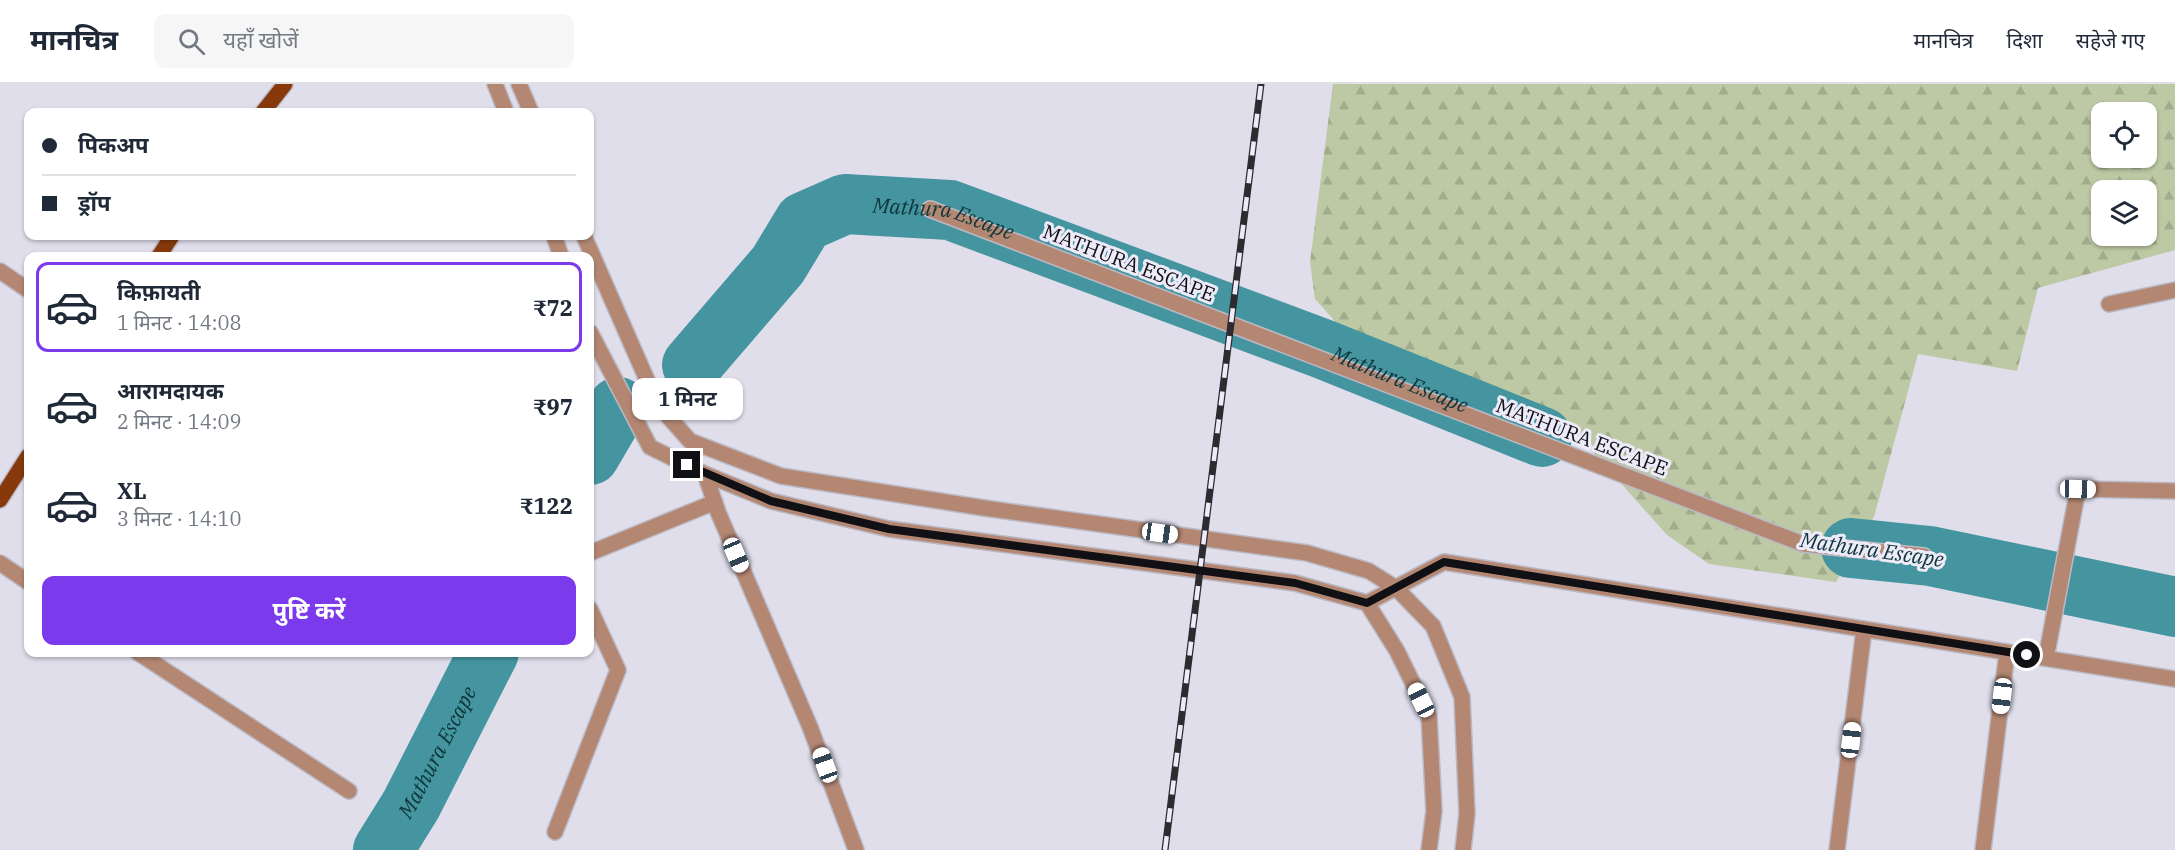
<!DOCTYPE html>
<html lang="hi">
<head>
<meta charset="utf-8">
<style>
	:root { --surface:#fff; --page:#f6f6f7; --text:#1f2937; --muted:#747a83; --line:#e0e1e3; --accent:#7c3aed }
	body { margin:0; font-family:"IBM Plex Serif","Noto Sans Devanagari",serif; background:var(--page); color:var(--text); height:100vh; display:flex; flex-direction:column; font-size:22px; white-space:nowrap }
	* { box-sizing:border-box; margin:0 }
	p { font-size:20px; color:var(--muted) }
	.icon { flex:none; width:33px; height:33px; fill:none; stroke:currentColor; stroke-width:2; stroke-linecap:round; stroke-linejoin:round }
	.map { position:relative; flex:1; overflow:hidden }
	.drawer { position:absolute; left:24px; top:168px; width:570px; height:405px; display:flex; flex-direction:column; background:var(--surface); border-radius:12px; box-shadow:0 2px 4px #0004 }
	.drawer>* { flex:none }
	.guide { position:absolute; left:24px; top:24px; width:570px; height:132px; border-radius:12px; box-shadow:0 2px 4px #0004; display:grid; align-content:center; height:132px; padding:0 18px; background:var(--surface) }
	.buttons { position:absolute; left:2091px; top:18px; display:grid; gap:12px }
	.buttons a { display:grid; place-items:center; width:66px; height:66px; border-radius:12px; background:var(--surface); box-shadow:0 2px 4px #0004; font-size:30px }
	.end { position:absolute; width:27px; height:27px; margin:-14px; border:8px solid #111014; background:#fff; box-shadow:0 0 0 3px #fff }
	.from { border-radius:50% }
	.bubble { position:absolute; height:42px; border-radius:12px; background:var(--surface); box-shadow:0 2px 4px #0004; font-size:20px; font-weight:700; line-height:42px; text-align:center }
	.car { position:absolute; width:18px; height:36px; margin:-18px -9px; border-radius:8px; box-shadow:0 0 4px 2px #0007; background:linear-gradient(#fff 24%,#345 0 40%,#fff 0 76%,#345 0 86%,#fff 0) }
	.guide b { display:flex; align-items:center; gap:21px; height:57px; font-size:22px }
	.guide b+b { border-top:2px solid var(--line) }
	.guide i { width:15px; height:15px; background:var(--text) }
	ul { padding:10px 0 0; list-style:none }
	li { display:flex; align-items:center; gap:18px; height:90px; margin:0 12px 9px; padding:0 6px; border:3px solid transparent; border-radius:12px }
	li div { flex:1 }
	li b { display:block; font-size:22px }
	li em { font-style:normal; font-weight:700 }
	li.current { border-color:var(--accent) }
	li>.icon { width:54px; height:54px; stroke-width:1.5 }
	.action { display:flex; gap:12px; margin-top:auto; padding:12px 18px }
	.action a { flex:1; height:69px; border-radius:12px; background:var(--accent); color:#fff; font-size:24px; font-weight:700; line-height:69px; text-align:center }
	header { display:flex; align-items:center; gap:36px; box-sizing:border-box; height:84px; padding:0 30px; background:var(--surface); border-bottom:2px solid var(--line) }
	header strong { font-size:28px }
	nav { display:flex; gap:33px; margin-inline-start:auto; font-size:21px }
	.search { width:420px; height:54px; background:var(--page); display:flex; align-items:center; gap:15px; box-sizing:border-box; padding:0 21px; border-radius:12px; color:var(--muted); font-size:22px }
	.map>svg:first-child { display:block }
</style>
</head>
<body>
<header>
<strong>मानचित्र</strong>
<div class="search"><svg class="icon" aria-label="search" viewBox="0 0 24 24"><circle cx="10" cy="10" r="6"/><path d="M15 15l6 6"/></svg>यहाँ खोजें</div>
<nav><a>मानचित्र</a><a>दिशा</a><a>सहेजे गए</a></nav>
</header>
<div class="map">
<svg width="2175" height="766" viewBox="0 0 2175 766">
	<defs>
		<pattern id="forest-firs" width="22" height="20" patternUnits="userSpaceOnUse" patternTransform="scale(1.5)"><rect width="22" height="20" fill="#bdc9a4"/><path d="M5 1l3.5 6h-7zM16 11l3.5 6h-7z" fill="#a1ac8c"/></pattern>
	</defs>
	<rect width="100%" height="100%" fill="#e0deeb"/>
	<path fill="url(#forest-firs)" fill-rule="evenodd" d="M 1333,0 L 2175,0 L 2175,166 L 2038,204 L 2017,287 L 1918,270 L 1874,433 L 1836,498 L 1709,480 L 1667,451 L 1577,350 L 1340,243 L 1315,215 L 1310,178 ZM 2102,28 L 2146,28 L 2146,74 L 2102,74 ZM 2102,106 L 2146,106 L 2146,152 L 2102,152 Z"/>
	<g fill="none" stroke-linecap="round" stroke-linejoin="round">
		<g stroke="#44959f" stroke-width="60">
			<path id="s1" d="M 692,281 L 778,181 L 804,138 L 845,120 L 950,126 L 1323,265 L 1542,353"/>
			<path d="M 590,371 L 618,323"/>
			<path d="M 1851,464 L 1930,472 L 2175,523"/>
			<path id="s2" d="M 383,766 L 411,721 L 489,568"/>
		</g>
		<g stroke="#bbb9c4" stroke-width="18">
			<path id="minor" d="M 495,0 L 506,28
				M 519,0 L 531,28
				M 930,125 L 1803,460 L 1924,472
				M 554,152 L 561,172
				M 584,152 L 658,321 L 690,357 L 781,392 L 984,424 L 1307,469 L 1369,487 L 1396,504 L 1433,542 L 1462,613 L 1467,730 L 1463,766
				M 0,187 L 28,206
				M 2109,220 L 2175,206
				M 590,248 L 650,363 L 705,390 L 771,417 L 889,445 L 1295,499 L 1367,519 L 1397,567 L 1429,632 L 1434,727 L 1429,766
				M 705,390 L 718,428 L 810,643 L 856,766
				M 590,469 L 715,418
				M 0,479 L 28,498
				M 1367,519 L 1444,478 L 2175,595
				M 137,568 L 349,707
				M 2046,574 L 2078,405 L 2175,407
				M 555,748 L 618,586 L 590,525
				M 1837,766 L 1864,545
				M 1983,766 L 2007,568"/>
		</g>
		<g stroke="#bbb9c4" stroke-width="18">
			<path id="major" d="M 263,28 L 285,0
				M 159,172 L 172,152
				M 0,416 L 28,372"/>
		</g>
		<use href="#minor" stroke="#b48773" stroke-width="15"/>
		<use href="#major" stroke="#87390c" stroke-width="15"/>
		<g stroke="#2c2b30" stroke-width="7">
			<path id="rail" d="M 1165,766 L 1261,0"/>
		</g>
		<use href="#rail" stroke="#edebf9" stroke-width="4.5" stroke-dasharray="14" stroke-linecap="butt"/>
	</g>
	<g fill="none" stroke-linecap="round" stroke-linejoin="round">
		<path stroke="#111014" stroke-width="8" d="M 687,381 L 771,417 L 889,445 L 1295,499 L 1367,519 L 1444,478 L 2027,571"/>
	</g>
	<g text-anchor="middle" stroke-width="6" stroke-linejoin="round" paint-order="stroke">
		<g font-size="20" fill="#111014" stroke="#edebf9">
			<text transform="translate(1129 179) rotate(21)" y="7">MATHURA ESCAPE</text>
			<text transform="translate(1582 353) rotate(21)" y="7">MATHURA ESCAPE</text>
		</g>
		<g font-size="21" font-style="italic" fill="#0e353a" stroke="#edebf9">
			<text dy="7" stroke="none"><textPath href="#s1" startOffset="327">Mathura Escape</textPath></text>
			<text dy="7" stroke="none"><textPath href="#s1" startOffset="813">Mathura Escape</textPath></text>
			<text transform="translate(1872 466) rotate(8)" y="7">Mathura Escape</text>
			<text dy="7" stroke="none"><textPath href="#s2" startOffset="112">Mathura Escape</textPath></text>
		</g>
	</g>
</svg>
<div class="buttons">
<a><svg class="icon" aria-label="locate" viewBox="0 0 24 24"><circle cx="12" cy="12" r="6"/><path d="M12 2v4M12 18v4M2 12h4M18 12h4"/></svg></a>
<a><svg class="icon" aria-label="layers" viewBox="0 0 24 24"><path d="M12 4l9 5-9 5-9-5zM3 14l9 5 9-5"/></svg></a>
</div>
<i class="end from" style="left:2027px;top:571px"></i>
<i class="end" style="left:687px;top:381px"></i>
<div class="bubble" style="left:632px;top:294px;width:111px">1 मिनट</div>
<i class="car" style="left:2078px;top:405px;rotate:91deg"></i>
<i class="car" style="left:1160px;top:449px;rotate:98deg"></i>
<i class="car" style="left:736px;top:471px;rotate:157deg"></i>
<i class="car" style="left:2002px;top:612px;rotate:187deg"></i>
<i class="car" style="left:1421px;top:616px;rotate:334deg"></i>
<i class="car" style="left:1851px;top:656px;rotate:7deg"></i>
<i class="car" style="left:825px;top:681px;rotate:340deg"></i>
<div class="guide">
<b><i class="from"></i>पिकअप</b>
<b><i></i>ड्रॉप</b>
</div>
<section class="drawer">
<ul>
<li class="current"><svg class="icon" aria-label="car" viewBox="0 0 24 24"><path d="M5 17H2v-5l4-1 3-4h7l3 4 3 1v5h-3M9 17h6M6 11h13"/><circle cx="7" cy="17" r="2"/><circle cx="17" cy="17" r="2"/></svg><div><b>किफ़ायती</b><p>1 मिनट · 14:08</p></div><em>₹72</em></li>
<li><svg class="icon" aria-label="car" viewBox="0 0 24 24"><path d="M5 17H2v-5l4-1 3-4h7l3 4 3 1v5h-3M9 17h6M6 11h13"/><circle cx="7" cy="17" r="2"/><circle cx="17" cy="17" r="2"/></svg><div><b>आरामदायक</b><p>2 मिनट · 14:09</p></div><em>₹97</em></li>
<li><svg class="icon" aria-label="car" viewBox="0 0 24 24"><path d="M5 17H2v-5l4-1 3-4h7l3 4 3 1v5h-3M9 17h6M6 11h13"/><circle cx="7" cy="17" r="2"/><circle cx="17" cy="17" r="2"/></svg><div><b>XL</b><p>3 मिनट · 14:10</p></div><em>₹122</em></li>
</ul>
<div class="action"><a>पुष्टि करें</a></div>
</section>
</div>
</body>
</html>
